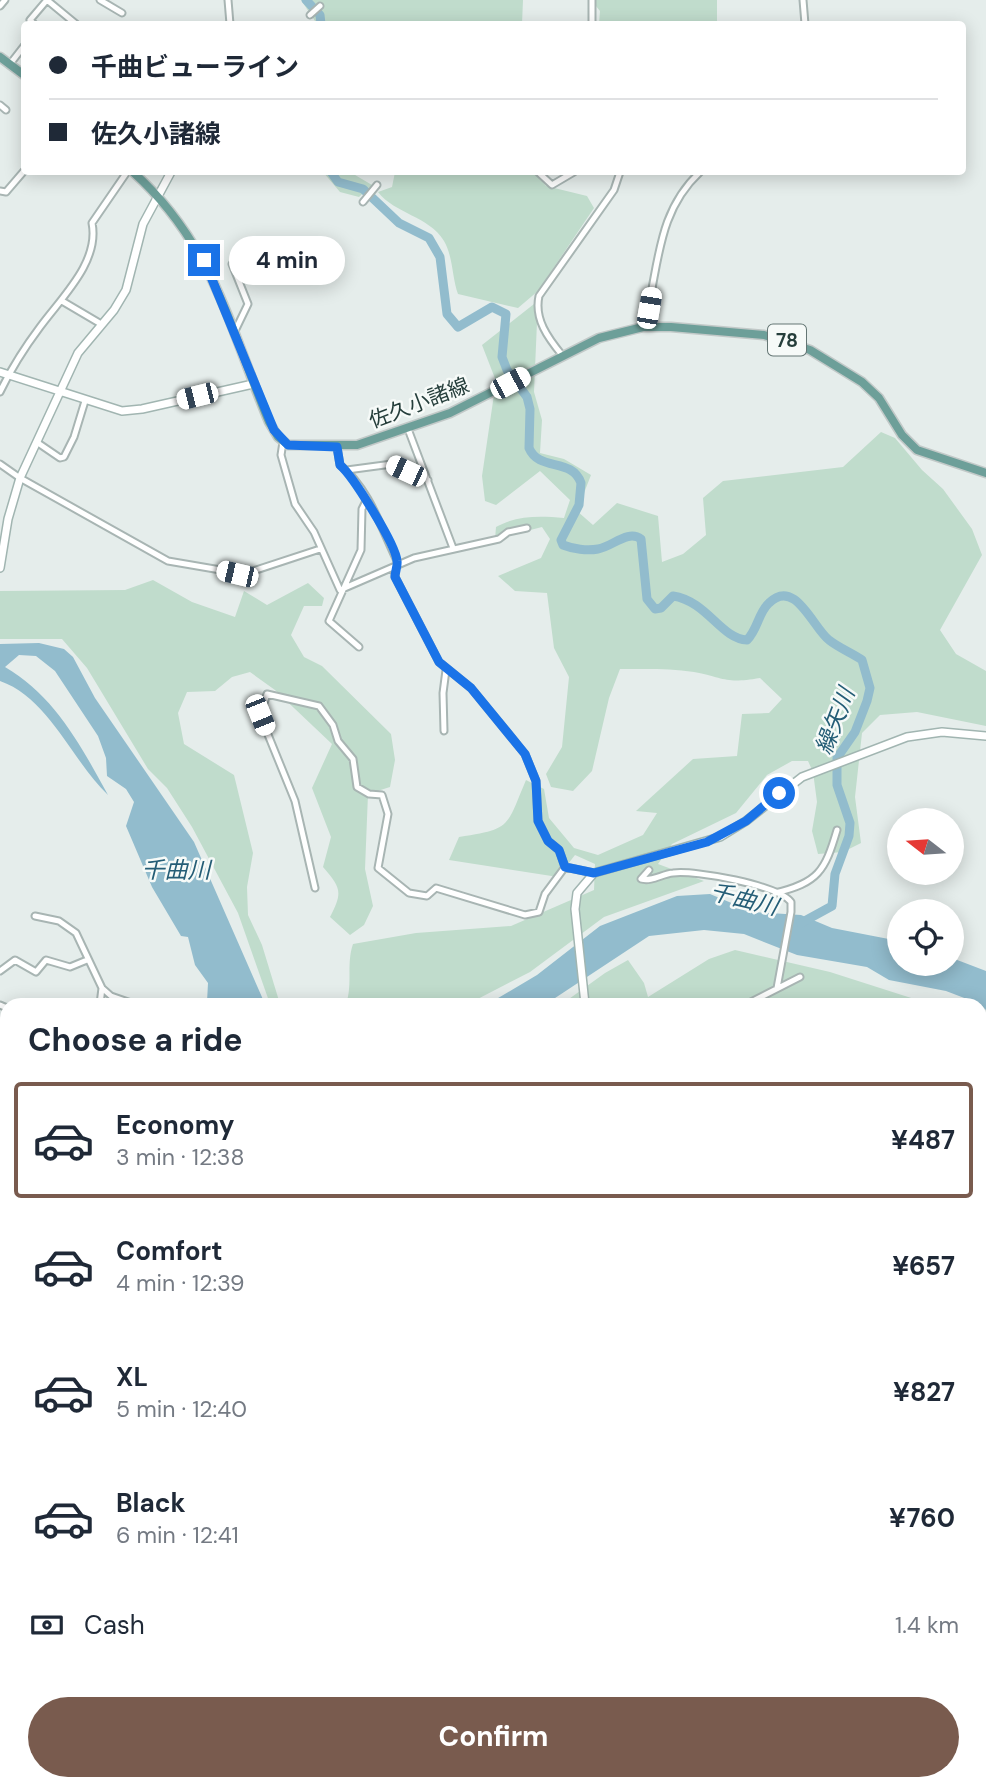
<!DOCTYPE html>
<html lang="en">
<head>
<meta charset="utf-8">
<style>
	:root { --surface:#fff; --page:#f2f2f3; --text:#1f2937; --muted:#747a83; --line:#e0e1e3; --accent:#795b4e }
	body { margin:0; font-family:"DM Sans","Noto Sans JP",sans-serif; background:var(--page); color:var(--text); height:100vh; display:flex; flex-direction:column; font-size:26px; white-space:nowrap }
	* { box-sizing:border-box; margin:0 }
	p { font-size:23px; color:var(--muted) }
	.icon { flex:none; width:38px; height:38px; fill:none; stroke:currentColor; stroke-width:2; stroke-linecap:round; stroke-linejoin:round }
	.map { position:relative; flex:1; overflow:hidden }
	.sheet { position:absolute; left:0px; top:998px; width:987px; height:793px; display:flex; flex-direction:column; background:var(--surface); border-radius:21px 21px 0 0; box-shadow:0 4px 18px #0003 }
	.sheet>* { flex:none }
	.banner { position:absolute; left:21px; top:21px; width:945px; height:154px; border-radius:7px; box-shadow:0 4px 18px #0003; display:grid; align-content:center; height:154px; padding:0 28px; background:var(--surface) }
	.needle { width:46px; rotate:287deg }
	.buttons { position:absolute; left:887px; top:808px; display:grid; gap:14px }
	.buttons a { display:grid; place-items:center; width:77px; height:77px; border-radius:50%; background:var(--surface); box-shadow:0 4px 18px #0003; font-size:35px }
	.end { position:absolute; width:32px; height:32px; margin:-16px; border:9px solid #1a73e8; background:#fff; box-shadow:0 0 0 4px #fff }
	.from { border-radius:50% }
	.bubble { position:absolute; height:49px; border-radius:24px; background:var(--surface); box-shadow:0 4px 18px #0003; font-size:23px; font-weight:700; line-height:49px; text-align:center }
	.car { position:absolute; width:21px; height:42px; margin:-21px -10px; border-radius:9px; box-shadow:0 0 5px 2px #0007; background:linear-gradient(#fff 24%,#345 0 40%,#fff 0 76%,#345 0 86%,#fff 0) }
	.banner b { display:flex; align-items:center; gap:24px; height:66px; font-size:26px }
	.banner b+b { border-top:2px solid var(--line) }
	.banner i { width:18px; height:18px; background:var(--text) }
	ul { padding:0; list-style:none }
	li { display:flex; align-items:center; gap:21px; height:116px; margin:0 14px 10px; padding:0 14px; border:4px solid transparent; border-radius:7px }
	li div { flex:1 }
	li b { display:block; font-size:26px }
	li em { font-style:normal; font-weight:700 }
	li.current { border-color:var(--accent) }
	li>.icon { width:63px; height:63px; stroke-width:1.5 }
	h2 { padding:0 28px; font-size:32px; line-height:84px }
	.pay { display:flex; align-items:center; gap:18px; height:77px; padding:0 28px; font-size:26px }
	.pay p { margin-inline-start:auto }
	.primary-button { display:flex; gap:14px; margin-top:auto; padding:14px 28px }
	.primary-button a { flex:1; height:80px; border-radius:42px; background:var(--accent); color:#fff; font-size:28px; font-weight:700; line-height:80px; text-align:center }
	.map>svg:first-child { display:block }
</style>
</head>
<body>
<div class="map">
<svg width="986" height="1790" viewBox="0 0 986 1790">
	<rect width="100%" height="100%" fill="#e5edeb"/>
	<path fill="#c0dccc" d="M 301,0 L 523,0 L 522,24 L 317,24 Z
		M 591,0 L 717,0 L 717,23 L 599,24 L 600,11 Z
		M 323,172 L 350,172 L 372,185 L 359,197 L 340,192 Z
		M 395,172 L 535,172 L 546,186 L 587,196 L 594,208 L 538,291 L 518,308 L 458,294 C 452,278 453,256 444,241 C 429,216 395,214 378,192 L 392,187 Z
		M 534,304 L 537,322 L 534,392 L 542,420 L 540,453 L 564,459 L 591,475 L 577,511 L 593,525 L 617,503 L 658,516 L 662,562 L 683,554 L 706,535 L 703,498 L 723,481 L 843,467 L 881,432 L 895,438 L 922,470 L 943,489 L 972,529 L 982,555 L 940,630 L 956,654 L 986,671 L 986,726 L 917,712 L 880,715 L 862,733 L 855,797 L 861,843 L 843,852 L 818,854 L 812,831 L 817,802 L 813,772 L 808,761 L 792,761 L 767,775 L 736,813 L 672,844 L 658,864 L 704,881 L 604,917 L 530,972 L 468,1004 L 346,1004 C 353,984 346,964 353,944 L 416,933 L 511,926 L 594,890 L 595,864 L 575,855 L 558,877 L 449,860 L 459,837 C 512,829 506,827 526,780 L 544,789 L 549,818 L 574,848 L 598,855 L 643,835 L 657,813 L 636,811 L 693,759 L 737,756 L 742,714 L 769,713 L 782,699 L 760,678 C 725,684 725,678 694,672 C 669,668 645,669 620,669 L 609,698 L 592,771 L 573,791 L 551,787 L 546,774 L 562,747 L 569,677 L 554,648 L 547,593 L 515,591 L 498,576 L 541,558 L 550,539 L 542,527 L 495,539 L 496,527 C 517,515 540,516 564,518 L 570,500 L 540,471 L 496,505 L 485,501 L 482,476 L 496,381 L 482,345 Z
		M 153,580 L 192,602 L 235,617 L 244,591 L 267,605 L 308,583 L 324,598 L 322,606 L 304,606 L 291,635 L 304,657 L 322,666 L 391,734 L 395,760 L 390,787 L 368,794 L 365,869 L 373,906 L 364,925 L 350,935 L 330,917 C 343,892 341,888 323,867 L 331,837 L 312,788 L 332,744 L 275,690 L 250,672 L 232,677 L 215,691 L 187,692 L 178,713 L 184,744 L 234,775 L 253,853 L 247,887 L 248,915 L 262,945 L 280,1004 L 270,1004 L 238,913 L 192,827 L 167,788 L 148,769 L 87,668 L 62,639 L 0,639 L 0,591 L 125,590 Z
		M 735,950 L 830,972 L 930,1004 L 562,1004 L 605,973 L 628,960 L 644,983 L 648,997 L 709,959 Z
		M 980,1017 L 986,1021 L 986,1158 L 980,1159 L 983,1129 L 980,1124 Z
		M 0,1173 L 7,1174 L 7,1266 L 0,1268 Z
		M 986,1211 L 986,1507 L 980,1508 L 980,1217 Z
		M 0,1367 L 7,1371 L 7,1627 L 4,1629 L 7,1648 L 7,1726 L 0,1712 Z
		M 357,1783 L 449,1783 L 453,1790 L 358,1790 Z"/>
	<path fill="#92bccd" d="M 39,643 L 64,649 L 73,657 L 95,698 L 194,842 L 265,1004 L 209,1004 L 207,1002 L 208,983 L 195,965 L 188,937 L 181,936 L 152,887 L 126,826 L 134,802 L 126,789 L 107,776 L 106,758 L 98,736 L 55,671 L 36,656 L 19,655 L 5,667 C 55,696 81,746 108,795 C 72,761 49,698 0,681 L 0,644 Z
		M 710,894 L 753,912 L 801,915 L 832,928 L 899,941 L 900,964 L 952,964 L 952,958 L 986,971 L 986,1010 L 980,1004 L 946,991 L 889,980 L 867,967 L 797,955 L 744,934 L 704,930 L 649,936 L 546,1004 L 488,1004 L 537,975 L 600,926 L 677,896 Z"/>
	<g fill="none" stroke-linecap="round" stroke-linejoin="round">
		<path stroke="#92bccd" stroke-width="9" d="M 306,0 L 320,15 L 321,24
			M 331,172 L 338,182 L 363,189 L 399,223 L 429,238 L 440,257 L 447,314 L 458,327 L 492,307 L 506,314 L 502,357 L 507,370 L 527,397 L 530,409 L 529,448 C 539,472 572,457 581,483 L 579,505 L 561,540 L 563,545 C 573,549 587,551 598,549 C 612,547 628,529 641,539 L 647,599 L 655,609 L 661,608 L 673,596 C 707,601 721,639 747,640 C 758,629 758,613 769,603 C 795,577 813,628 829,640 C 839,648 852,653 862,660 L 870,688 L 867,701 L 855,732 L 837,758 L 837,785 L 850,823 L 849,836 L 835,874 L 832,906 L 801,923"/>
		<g stroke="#a8b5b3" stroke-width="9">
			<path id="street" d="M 47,0 L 76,24
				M 100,0 L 122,13
				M 228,0 L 230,24
				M 803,0 L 805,24
				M 0,6 L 5,0
				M 310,15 L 320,6
				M 34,24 L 30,20 L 47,0
				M 592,24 L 592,0
				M 10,64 L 24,46
				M 0,105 L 6,110
				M 538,172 L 552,185 L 574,172
				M 0,191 L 6,192 L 24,171
				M 363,202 L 377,185
				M 232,264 L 248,304 L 234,333
				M 62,301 L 101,324
				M 643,327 C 660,271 654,215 700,172
				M 562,355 C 548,338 534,319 539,296 L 614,190 L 620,172
				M 0,392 C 11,369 25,347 40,327 C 61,298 100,262 92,223 L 127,172
				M 408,429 L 453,548
				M 283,442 L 281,455 L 295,504 L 314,532 L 340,590
				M 38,443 L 60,458 L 64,457 L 74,437 L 85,401
				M 337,447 L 340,465 C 369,488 382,530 398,563
				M 0,464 L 20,478 L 168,561 L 244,574 L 320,549
				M 347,470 L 392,464 L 428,480
				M 395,567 L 395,577 L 439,662 L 471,688 L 525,754 L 536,781 L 538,821 L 548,841 L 559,850 L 565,867
				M 340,590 L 414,558 L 499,539 L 508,532 L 527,528
				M 359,647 L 329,621 L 361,550 L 362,509 L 367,499
				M 444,731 L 443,693 L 446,670
				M 565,867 L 594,873
				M 649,870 L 641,879 C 652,882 662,874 673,873 C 696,870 777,885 791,902 L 791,912 L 777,988
				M 315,888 L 295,801 L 260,715 L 267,694 L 319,706 L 333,725 L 338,741 L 353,759 L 357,787 L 369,794 L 382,795 L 388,814 L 378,868 L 409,893 L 427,896 L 436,888 L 525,915 L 539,912 L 545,894 L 565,867
				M 775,893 C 818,883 825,871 837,830
				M 35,916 L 59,921 L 76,933 L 102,988 L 111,996 L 134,1004
				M 0,971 L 15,960 L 36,972 L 46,960 L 70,967 L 87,960
				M 100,1004 L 102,988
				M 747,1004 L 800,977
				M 0,1005 L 7,1008
				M 0,1117 L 7,1113
				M 980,1228 L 986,1223
				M 0,1411 L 7,1415
				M 980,1539 L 986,1532
				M 0,1564 L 7,1568
				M 0,1623 L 7,1620
				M 349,1783 L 358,1790
				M 780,1783 L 784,1790
				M 890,1783 L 896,1790
				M 651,1790 L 655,1783
				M 979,1790 L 986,1786"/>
		</g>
		<g stroke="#a1b5b1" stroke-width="10">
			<path id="secondary" d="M 0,372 L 122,411 L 142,409 L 253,384
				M 0,568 L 8,519 L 20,478 L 78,353 L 114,310 L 126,290 L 143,224 L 171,172
				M 585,1004 L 575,909 L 577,893 L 594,873 L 720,837 L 746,821 L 802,777 L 907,737 L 942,732 L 986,736
				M 0,1127 L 7,1127
				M 980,1173 L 986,1175
				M 980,1459 L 986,1457
				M 980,1595 L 986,1594
				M 482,1790 L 488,1783"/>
		</g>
		<g stroke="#c2c9c8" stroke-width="11">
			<path id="primary" d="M 0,57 L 24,75
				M 133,172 C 213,244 229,326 269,422 L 278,437 L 288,445 L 357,445 L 450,413 L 599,338 L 643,327 L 671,327 L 764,335 L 810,350 L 862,382 L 879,398 L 902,435 L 917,450 L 986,473"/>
		</g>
		<use href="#street" stroke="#fff" stroke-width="5"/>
		<use href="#secondary" stroke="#fff" stroke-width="7"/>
		<use href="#primary" stroke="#6d9f99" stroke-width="8"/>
	</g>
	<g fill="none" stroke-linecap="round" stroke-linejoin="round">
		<path stroke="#1a73e8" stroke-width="9" d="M 204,260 L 274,430 L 288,445 L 337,447 L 340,465 C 353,476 396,545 397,561 C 398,565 395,572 395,577 L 439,662 L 471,688 L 525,754 L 536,781 L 538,821 L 548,841 L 559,850 L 565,867 L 594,873 L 707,842 L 746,821 L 779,793"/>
	</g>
	<g text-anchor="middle" stroke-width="5" stroke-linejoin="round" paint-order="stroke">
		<rect fill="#f6faf8" stroke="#647674" stroke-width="2" x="768" y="324.5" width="38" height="31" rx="5"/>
		<g font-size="19" font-weight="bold" fill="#253e3b">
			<text x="787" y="347">78</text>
		</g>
		<g font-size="21" fill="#253e3b" stroke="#f6faf8">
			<text transform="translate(419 403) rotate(-21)" y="7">佐久小諸線</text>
		</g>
		<g font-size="23" font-style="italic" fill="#245d76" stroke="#f6faf8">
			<text transform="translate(835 721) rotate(-69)" y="8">繰矢川</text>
			<text x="176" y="878">千曲川</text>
			<text transform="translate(744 899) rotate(14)" y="8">千曲川</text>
		</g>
	</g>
</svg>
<div class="buttons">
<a><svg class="needle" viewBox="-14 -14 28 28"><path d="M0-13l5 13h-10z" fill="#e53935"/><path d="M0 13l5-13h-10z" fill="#747a83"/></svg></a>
<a><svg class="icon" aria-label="locate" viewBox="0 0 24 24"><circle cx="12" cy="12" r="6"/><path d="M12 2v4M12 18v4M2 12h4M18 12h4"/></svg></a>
</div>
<i class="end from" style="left:779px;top:793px"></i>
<i class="end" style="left:204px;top:260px"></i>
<div class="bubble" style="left:229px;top:236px;width:116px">4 min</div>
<i class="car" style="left:649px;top:308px;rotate:10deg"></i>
<i class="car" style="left:510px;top:383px;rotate:62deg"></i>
<i class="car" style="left:197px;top:396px;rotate:256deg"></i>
<i class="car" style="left:406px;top:471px;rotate:295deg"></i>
<i class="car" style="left:237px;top:574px;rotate:283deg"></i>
<i class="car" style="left:260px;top:715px;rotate:158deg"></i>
<div class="banner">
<b><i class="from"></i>千曲ビューライン</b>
<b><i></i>佐久小諸線</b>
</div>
<section class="sheet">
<h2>Choose a ride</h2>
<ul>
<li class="current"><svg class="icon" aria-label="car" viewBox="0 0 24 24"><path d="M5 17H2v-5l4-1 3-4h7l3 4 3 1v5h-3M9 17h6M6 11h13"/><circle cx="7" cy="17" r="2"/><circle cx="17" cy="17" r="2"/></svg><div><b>Economy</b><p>3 min · 12:38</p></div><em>¥487</em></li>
<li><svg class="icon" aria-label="car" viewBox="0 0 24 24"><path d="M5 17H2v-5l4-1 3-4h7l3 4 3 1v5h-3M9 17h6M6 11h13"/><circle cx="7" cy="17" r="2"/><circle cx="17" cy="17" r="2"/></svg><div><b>Comfort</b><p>4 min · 12:39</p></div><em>¥657</em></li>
<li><svg class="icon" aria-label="car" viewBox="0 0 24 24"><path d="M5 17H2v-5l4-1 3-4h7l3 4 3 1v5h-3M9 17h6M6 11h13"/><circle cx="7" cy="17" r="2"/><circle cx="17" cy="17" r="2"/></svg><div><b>XL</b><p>5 min · 12:40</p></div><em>¥827</em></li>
<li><svg class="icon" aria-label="car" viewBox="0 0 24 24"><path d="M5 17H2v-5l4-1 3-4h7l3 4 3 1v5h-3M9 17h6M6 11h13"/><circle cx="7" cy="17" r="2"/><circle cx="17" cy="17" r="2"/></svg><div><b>Black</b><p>6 min · 12:41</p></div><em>¥760</em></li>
</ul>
<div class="pay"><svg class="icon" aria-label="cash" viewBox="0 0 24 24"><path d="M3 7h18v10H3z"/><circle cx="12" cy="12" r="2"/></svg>Cash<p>1.4 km</p></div>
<div class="primary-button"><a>Confirm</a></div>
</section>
</div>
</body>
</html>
